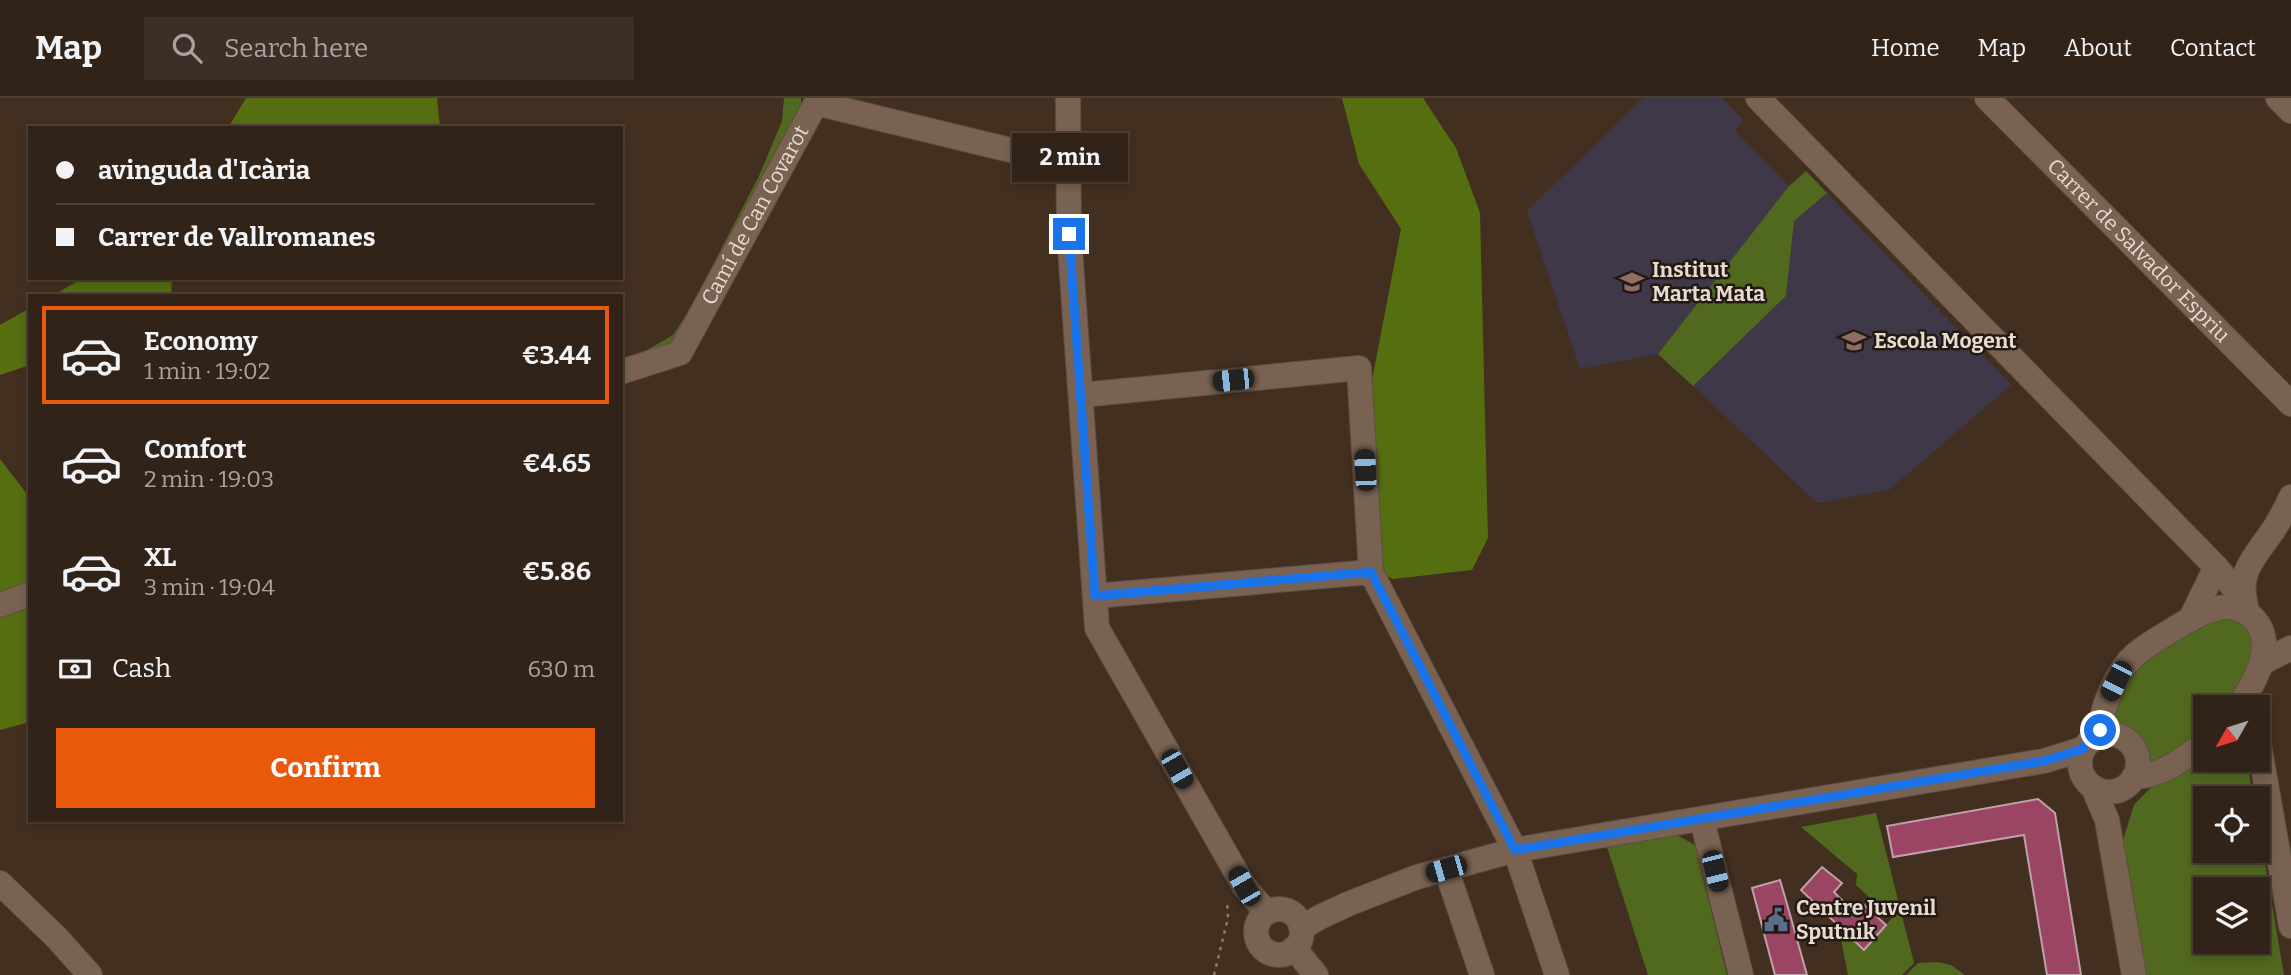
<!DOCTYPE html>
<html lang="en">
<head>
<meta charset="utf-8">
<style>
	:root { --surface:#322318; --page:#3d2f25; --text:#f1f3f6; --muted:#a8a4a2; --line:#4d4037; --accent:#ea580c }
	body { margin:0; font-family:Bitter,serif; background:var(--page); color:var(--text); height:100vh; display:flex; flex-direction:column; font-size:26px; white-space:nowrap }
	* { box-sizing:border-box; margin:0 }
	p { font-size:23px; color:var(--muted) }
	.icon { flex:none; width:38px; height:38px; fill:none; stroke:currentColor; stroke-width:2; stroke-linecap:round; stroke-linejoin:round }
	.map { position:relative; flex:1; overflow:hidden }
	.sheet { position:absolute; left:28px; top:196px; width:595px; height:528px; display:flex; flex-direction:column; background:var(--surface); border-radius:0px; box-shadow:0 4px 10px #0003,0 0 0 2px var(--line) }
	.sheet>* { flex:none }
	.guide { position:absolute; left:28px; top:28px; width:595px; height:154px; border-radius:0px; box-shadow:0 4px 10px #0003,0 0 0 2px var(--line); display:grid; align-content:center; height:154px; padding:0 28px; background:var(--surface) }
	.needle { width:46px; rotate:231deg }
	.controls { position:absolute; left:2193px; top:597px; display:grid; gap:14px }
	.controls a { display:grid; place-items:center; width:77px; height:77px; border-radius:0px; background:var(--surface); box-shadow:0 4px 10px #0003,0 0 0 2px var(--line); font-size:35px }
	.end { position:absolute; width:32px; height:32px; margin:-16px; border:9px solid #1a73e8; background:#fff; box-shadow:0 0 0 4px #fff }
	.from { border-radius:50% }
	.bubble { position:absolute; height:49px; border-radius:0px; background:var(--surface); box-shadow:0 4px 10px #0003,0 0 0 2px var(--line); font-size:23px; font-weight:700; line-height:49px; text-align:center }
	.car { position:absolute; width:21px; height:42px; margin:-21px -10px; border-radius:9px; box-shadow:0 0 5px 2px #0007; background:linear-gradient(#222 24%,#8ab4d8 0 40%,#222 0 76%,#8ab4d8 0 86%,#222 0) }
	.guide b { display:flex; align-items:center; gap:24px; height:66px; font-size:26px }
	.guide b+b { border-top:2px solid var(--line) }
	.guide i { width:18px; height:18px; background:var(--text) }
	ul { padding:12px 0 0; list-style:none }
	li { display:flex; align-items:center; gap:21px; height:98px; margin:0 14px 10px; padding:0 14px; border:4px solid transparent; border-radius:0px }
	li div { flex:1 }
	li b { display:block; font-size:26px }
	li em { font-style:normal; font-weight:700 }
	li.on { border-color:var(--accent) }
	li>.icon { width:63px; height:63px; stroke-width:1.5 }
	.pay { display:flex; align-items:center; gap:18px; height:77px; padding:0 28px; font-size:26px }
	.pay p { margin-inline-start:auto }
	.primary-button { display:flex; gap:14px; margin-top:auto; padding:14px 28px }
	.primary-button a { flex:1; height:80px; border-radius:0px; background:var(--accent); color:#fff; font-size:28px; font-weight:700; line-height:80px; text-align:center }
	header { display:flex; align-items:center; gap:42px; box-sizing:border-box; height:98px; padding:0 35px; background:var(--surface); border-bottom:2px solid var(--line) }
	header strong { font-size:33px }
	nav { display:flex; gap:38px; margin-inline-start:auto; font-size:24px }
	.search { width:490px; height:63px; background:var(--page); display:flex; align-items:center; gap:18px; box-sizing:border-box; padding:0 24px; border-radius:0px; color:var(--muted); font-size:26px }
	.map>svg:first-child { display:block }
</style>
</head>
<body>
<header>
<strong>Map</strong>
<div class="search"><svg class="icon" aria-label="search" viewBox="0 0 24 24"><circle cx="10" cy="10" r="6"/><path d="M15 15l6 6"/></svg>Search here</div>
<nav><a>Home</a><a>Map</a><a>About</a><a>Contact</a></nav>
</header>
<div class="map">
<svg width="2291" height="877" viewBox="0 0 2291 877">
	<rect width="100%" height="100%" fill="#432f20"/>
	<path fill="#3f3848" d="M 1643,0 L 1722,0 L 1744,23 L 1735,32 L 1789,88 L 1658,256 L 1580,271 L 1527,113 Z
		M 1827,95 L 2011,287 L 1889,392 L 1817,405 L 1693,288 L 1786,198 L 1794,123 Z"/>
	<path fill="#51681f" fill-rule="evenodd" d="M 784,0 L 801,0 L 801,10 L 686,234 L 653,260 L 635,259 L 673,237 L 690,211 L 759,78 L 782,23 Z
		M 1806,73 L 1827,95 L 1794,123 L 1786,198 L 1693,288 L 1658,256 L 1789,88 Z
		M 2223,516 L 2247,523 L 2257,541 L 2231,609 L 2205,609 L 2205,636 L 2150,668 C 2147,638 2134,631 2108,621 L 2120,589 L 2148,555 Z
		M 2205,657 L 2205,662 L 2247,662 L 2253,700 L 2205,700 L 2205,752 L 2258,752 L 2258,724 L 2284,877 L 2143,877 L 2123,742 L 2134,707 L 2160,680 ZM 2205,791 L 2258,791 L 2258,844 L 2205,844 Z
		M 1876,715 L 1914,865 L 1902,877 L 1848,877 L 1839,831 L 1864,852 L 1892,820 L 1856,787 L 1857,776 L 1801,729 Z
		M 1673,735 L 1695,747 L 1727,877 L 1648,877 L 1607,749 Z
		M 1938,864 L 1951,867 L 1965,877 L 1906,877 L 1918,865 Z"/>
	<path fill="#556e0f" d="M 246,0 L 437,0 L 440,30 L 228,30 Z
		M 1342,0 L 1423,0 L 1456,50 L 1480,115 L 1488,440 L 1472,472 L 1393,481 L 1376,473 L 1372,282 L 1401,131 L 1359,66 Z
		M 83,180 L 172,180 L 171,198 L 52,198 Z
		M 30,210 L 30,267 L 0,277 L 0,227 Z
		M 0,361 L 30,400 L 30,624 L 0,632 Z"/>
	<path fill="#9b4564" stroke="#bfa0a8" stroke-width="2" d="M 2038,701 L 2055,715 L 2081,877 L 2047,877 L 2024,737 L 1893,759 L 1887,728 Z
		M 1822,769 L 1842,785 L 1834,794 L 1854,815 L 1862,805 L 1886,827 L 1864,852 L 1801,792 Z
		M 1780,782 L 1791,820 L 1807,877 L 1775,877 L 1752,790 Z"/>
	<g fill="none" stroke-linecap="round" stroke-linejoin="round">
		<g stroke="#5e4e40" stroke-width="26">
			<g id="minor">
				<path d="M 1068,0 L 1069,136 L 1097,530 L 1244,788 L 1266,814"/>
				<path d="M 1758,0 L 2216,469 L 2245,503"/>
				<path id="s1" d="M 1987,0 L 2291,306"/>
				<path d="M 2278,0 L 2291,13"/>
				<path d="M 816,5 L 1068,66"/>
				<path id="s2" d="M 621,274 L 680,255 L 816,5"/>
				<path d="M 1081,297 L 1359,270 L 1371,474 L 1515,752 L 1557,877"/>
				<path d="M 1095,498 L 1371,474"/>
				<path d="M 0,507 L 30,496"/>
				<path d="M 2246,508 C 2237,476 2253,461 2269,438 C 2278,426 2285,412 2291,399"/>
				<path d="M 2190,522 L 2216,469"/>
				<path d="M 2261,565 L 2291,550"/>
				<circle cx="2109" cy="665" r="29"/>
				<path d="M 2100,637 C 2100,611 2116,573 2136,556 C 2149,545 2163,538 2177,529 C 2191,521 2209,510 2226,509 C 2236,508 2247,514 2254,521 C 2277,546 2254,586 2238,609"/>
				<path d="M 2258,641 L 2291,828"/>
				<path d="M 2134,679 C 2162,678 2183,661 2205,645"/>
				<path d="M 2093,689 L 2107,722 L 2134,877"/>
				<path d="M 1702,722 L 1741,877"/>
				<path d="M 1446,771 L 1482,877"/>
				<path d="M 0,785 L 57,840 L 90,877"/>
				<circle cx="1279" cy="834" r="23"/>
				<path d="M 1301,830 L 1320,819 L 1348,806 L 1417,779 L 1515,752 L 2044,663 L 2083,651"/>
				<path d="M 1294,850 L 1316,877"/>
			</g>
		</g>
		<path stroke="#8a796c" stroke-width="2.5" stroke-dasharray="3.5 5" stroke-linecap="butt" d="M 1214,877 L 1228,820 L 1227,802"/>
		<use href="#minor" stroke="#796252" stroke-width="24"/>
	</g>
	<g fill="none" stroke-linecap="round" stroke-linejoin="round">
		<path stroke="#1a73e8" stroke-width="9" d="M 1069,136 L 1095,498 L 1371,474 L 1515,752 L 2044,663 L 2083,651 L 2087,645 L 2100,637 L 2100,632"/>
	</g>
	<defs>
		<g id="school-bare" transform="scale(1.89)"><path d="M0-5L7-2L0 1L-7-2ZM-4 1L0 2.5L4 1V4Q0 6-4 4Z" fill="#8d6e63" stroke="#221912" stroke-width="2.5" paint-order="stroke"/></g>
		<g id="civic-bare" transform="scale(1.89)"><path d="M-.6-6.5H3V-4.5H.6V-3L4-1V1h2V6H-6V1h2V-1L-.6-3ZM-1.2 2.5V6h2.4V2.5Z" fill="#5c6f8a" stroke="#221912" stroke-width="2.5" paint-order="stroke"/></g>
	</defs>
	<g fill-rule="evenodd">
		<use href="#school-bare" x="1632" y="184"/>
		<use href="#school-bare" x="1854" y="243"/>
		<use href="#civic-bare" x="1776" y="822"/>
	</g>
	<g text-anchor="middle" stroke-width="5" stroke-linejoin="round" paint-order="stroke">
		<g font-size="21" fill="#e7dad0" stroke="#221912">
			<text dy="7" stroke="none"><textPath href="#s2" startOffset="219">Camí de Can Covarot</textPath></text>
			<text dy="7" stroke="none"><textPath href="#s1" startOffset="215">Carrer de Salvador Espriu</textPath></text>
		</g>
		<g font-size="21" font-weight="bold" fill="#e7dad0" stroke="#221912" text-anchor="start">
			<text x="1652" y="179">Institut<tspan x="1652" dy="24">Marta Mata</tspan></text>
			<text x="1874" y="250">Escola Mogent</text>
			<text x="1796" y="817">Centre Juvenil<tspan x="1796" dy="24">Sputnik</tspan></text>
		</g>
	</g>
</svg>
<div class="controls">
<a><svg class="needle" viewBox="-14 -14 28 28"><path d="M0-13l5 13h-10z" fill="#e53935"/><path d="M0 13l5-13h-10z" fill="#a8a4a2"/></svg></a>
<a><svg class="icon" aria-label="locate" viewBox="0 0 24 24"><circle cx="12" cy="12" r="6"/><path d="M12 2v4M12 18v4M2 12h4M18 12h4"/></svg></a>
<a><svg class="icon" aria-label="layers" viewBox="0 0 24 24"><path d="M12 4l9 5-9 5-9-5zM3 14l9 5 9-5"/></svg></a>
</div>
<i class="end from" style="left:2100px;top:632px"></i>
<i class="end" style="left:1069px;top:136px"></i>
<div class="bubble" style="left:1012px;top:35px;width:116px">2 min</div>
<i class="car" style="left:1233px;top:282px;rotate:264deg"></i>
<i class="car" style="left:1365px;top:372px;rotate:357deg"></i>
<i class="car" style="left:2116px;top:583px;rotate:207deg"></i>
<i class="car" style="left:1177px;top:671px;rotate:150deg"></i>
<i class="car" style="left:1446px;top:771px;rotate:254deg"></i>
<i class="car" style="left:1715px;top:773px;rotate:166deg"></i>
<i class="car" style="left:1244px;top:788px;rotate:330deg"></i>
<div class="guide">
<b><i class="from"></i>avinguda d'Icària</b>
<b><i></i>Carrer de Vallromanes</b>
</div>
<section class="sheet">
<ul>
<li class="on"><svg class="icon" aria-label="car" viewBox="0 0 24 24"><path d="M5 17H2v-5l4-1 3-4h7l3 4 3 1v5h-3M9 17h6M6 11h13"/><circle cx="7" cy="17" r="2"/><circle cx="17" cy="17" r="2"/></svg><div><b>Economy</b><p>1 min · 19:02</p></div><em>€3.44</em></li>
<li><svg class="icon" aria-label="car" viewBox="0 0 24 24"><path d="M5 17H2v-5l4-1 3-4h7l3 4 3 1v5h-3M9 17h6M6 11h13"/><circle cx="7" cy="17" r="2"/><circle cx="17" cy="17" r="2"/></svg><div><b>Comfort</b><p>2 min · 19:03</p></div><em>€4.65</em></li>
<li><svg class="icon" aria-label="car" viewBox="0 0 24 24"><path d="M5 17H2v-5l4-1 3-4h7l3 4 3 1v5h-3M9 17h6M6 11h13"/><circle cx="7" cy="17" r="2"/><circle cx="17" cy="17" r="2"/></svg><div><b>XL</b><p>3 min · 19:04</p></div><em>€5.86</em></li>
</ul>
<div class="pay"><svg class="icon" aria-label="cash" viewBox="0 0 24 24"><path d="M3 7h18v10H3z"/><circle cx="12" cy="12" r="2"/></svg>Cash<p>630 m</p></div>
<div class="primary-button"><a>Confirm</a></div>
</section>
</div>
</body>
</html>
